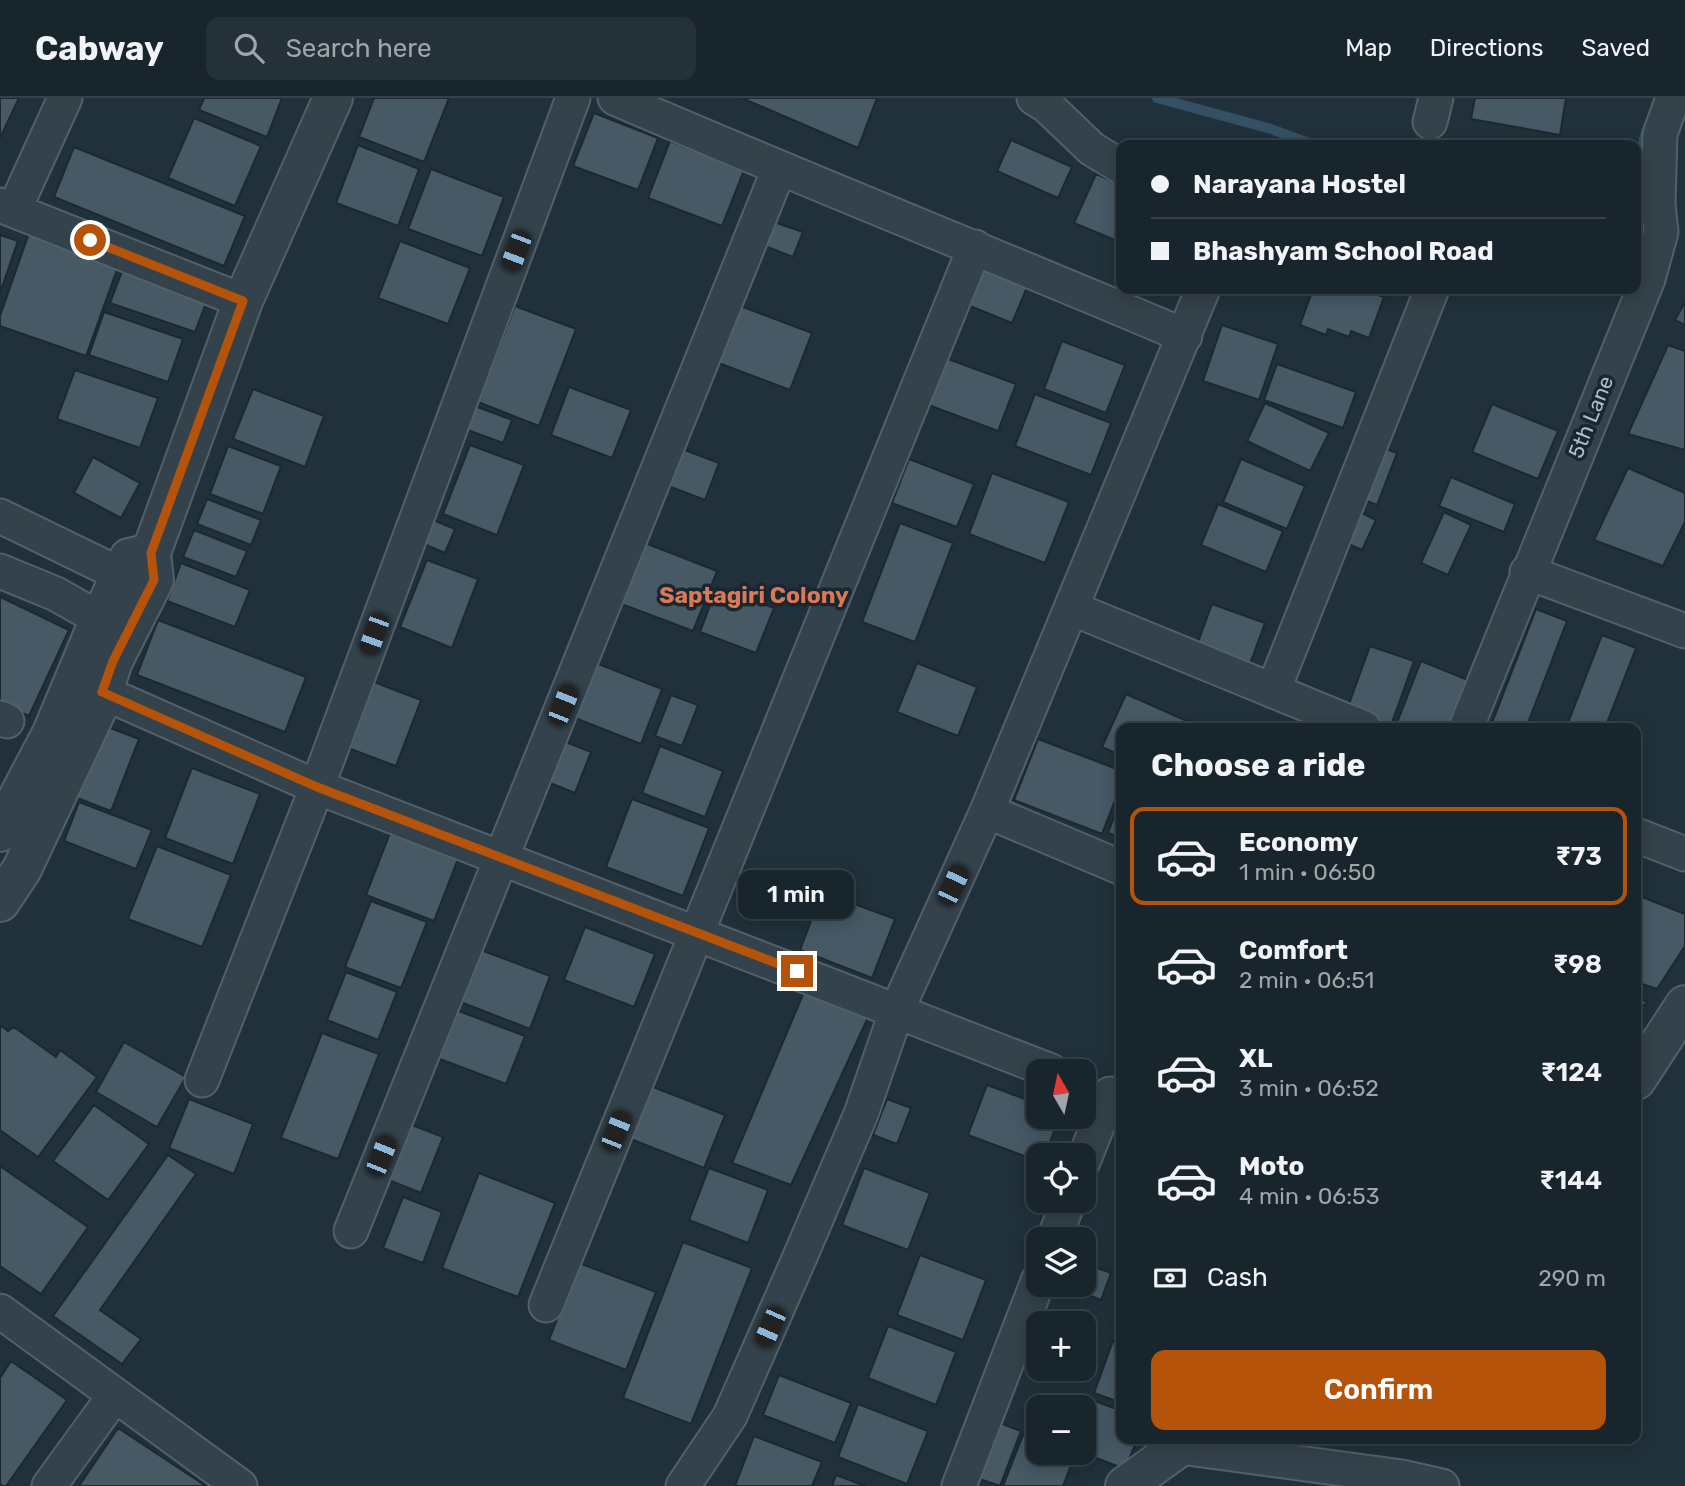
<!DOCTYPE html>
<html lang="en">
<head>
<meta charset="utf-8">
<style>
	:root { --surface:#18252c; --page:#253138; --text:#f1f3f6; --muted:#9fa5a9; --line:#364248; --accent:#b45309 }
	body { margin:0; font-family:Rubik,sans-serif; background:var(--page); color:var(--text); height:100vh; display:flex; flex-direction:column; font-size:26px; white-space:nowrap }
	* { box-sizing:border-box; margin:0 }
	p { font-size:23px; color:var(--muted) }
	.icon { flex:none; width:38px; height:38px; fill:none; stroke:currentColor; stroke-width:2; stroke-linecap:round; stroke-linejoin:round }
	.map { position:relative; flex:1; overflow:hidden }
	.sheet { position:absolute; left:1116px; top:625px; width:525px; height:721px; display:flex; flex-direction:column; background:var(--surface); border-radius:14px; box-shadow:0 4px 18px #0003,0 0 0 2px var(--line) }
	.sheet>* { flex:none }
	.hud { position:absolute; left:1116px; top:42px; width:525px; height:154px; border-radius:14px; box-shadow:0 4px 18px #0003,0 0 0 2px var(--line); display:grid; align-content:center; height:154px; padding:0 35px; background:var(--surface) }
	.needle { width:46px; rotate:351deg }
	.tools { position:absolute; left:1026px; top:961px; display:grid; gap:14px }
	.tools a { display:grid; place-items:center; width:70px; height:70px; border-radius:14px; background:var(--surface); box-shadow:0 4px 18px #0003,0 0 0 2px var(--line); font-size:35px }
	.end { position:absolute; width:32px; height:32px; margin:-16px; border:9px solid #b45309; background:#fff; box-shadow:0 0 0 4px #fff }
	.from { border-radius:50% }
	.bubble { position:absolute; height:49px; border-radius:14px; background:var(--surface); box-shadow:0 4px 18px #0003,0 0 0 2px var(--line); font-size:23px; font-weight:600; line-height:49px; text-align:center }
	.car { position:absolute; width:21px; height:42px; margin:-21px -10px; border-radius:9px; box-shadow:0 0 5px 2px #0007; background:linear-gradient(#222 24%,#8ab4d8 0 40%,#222 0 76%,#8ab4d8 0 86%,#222 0) }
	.hud b { display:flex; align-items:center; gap:24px; height:66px; font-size:26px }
	.hud b+b { border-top:2px solid var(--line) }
	.hud i { width:18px; height:18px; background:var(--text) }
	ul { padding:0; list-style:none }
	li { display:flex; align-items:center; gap:21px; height:98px; margin:0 14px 10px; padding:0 21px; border:4px solid transparent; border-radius:14px }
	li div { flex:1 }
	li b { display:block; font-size:26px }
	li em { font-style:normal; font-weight:600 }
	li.selected { border-color:var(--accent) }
	li>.icon { width:63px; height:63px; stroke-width:1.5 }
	h2 { padding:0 35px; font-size:32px; line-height:84px }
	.pay { display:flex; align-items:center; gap:18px; height:77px; padding:0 35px; font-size:26px }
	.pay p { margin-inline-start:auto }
	.primary-button { display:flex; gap:14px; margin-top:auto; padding:14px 35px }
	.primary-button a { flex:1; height:80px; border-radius:14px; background:var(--accent); color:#fff; font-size:28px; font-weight:600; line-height:80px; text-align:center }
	header { display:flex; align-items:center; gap:42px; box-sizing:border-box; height:98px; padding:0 35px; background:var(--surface); border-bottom:2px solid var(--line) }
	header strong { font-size:33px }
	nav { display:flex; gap:38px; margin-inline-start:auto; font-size:24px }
	.search { width:490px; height:63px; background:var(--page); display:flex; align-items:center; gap:18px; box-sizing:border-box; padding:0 24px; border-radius:14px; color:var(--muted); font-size:26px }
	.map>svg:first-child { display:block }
</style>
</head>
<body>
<header>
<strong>Cabway</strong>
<div class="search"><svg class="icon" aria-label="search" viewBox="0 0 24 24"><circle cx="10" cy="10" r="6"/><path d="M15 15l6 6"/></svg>Search here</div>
<nav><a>Map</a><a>Directions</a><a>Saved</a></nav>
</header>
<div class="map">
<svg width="1685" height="1388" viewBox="0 0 1685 1388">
	<rect width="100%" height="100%" fill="#20313b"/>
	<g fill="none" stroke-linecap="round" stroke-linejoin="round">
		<path stroke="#335064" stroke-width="10" d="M 1157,0 L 1271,31 L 1314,47
			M 1636,71 L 1646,34"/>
	</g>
	<path fill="#465965" stroke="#1c2932" stroke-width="2" d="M 0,0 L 19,0 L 0,40 Z
		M 204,0 L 282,0 L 267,39 L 199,12 Z
		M 374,0 L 449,0 L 424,64 L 359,39 Z
		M 742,0 L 877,0 L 858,50 Z
		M 1475,0 L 1566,0 L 1560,37 L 1471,21 Z
		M 594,15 L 658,40 L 638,92 L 573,68 Z
		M 194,20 L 261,48 L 235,108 L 168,80 Z
		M 1011,42 L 1072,69 L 1058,100 L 997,73 Z
		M 670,43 L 744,72 L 722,128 L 648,100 Z
		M 358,47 L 419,71 L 398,128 L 336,105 Z
		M 74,49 L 245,118 L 224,168 L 54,99 Z
		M 431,71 L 504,99 L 482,158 L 408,131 Z
		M 1096,76 L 1122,87 L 1122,145 L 1074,125 Z
		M 774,124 L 803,134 L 793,159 L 765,148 Z
		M 29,135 L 119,166 L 86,258 L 0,228 L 0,218 Z
		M 0,137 L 18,143 L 0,195 Z
		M 400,143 L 470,170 L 448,226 L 378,200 Z
		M 986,154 L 1033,175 L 1012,225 L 965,206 Z
		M 124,168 L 209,197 L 195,234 L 110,205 Z
		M 1313,191 L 1349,191 L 1361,195 L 1363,192 L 1384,199 L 1369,240 L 1351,233 L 1349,239 L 1328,231 L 1326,237 L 1300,227 Z
		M 1685,204 L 1685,227 L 1675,222 Z
		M 738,207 L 812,235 L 790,292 L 716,264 Z
		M 515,208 L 576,231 L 539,328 L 478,304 Z
		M 104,214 L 183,241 L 168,284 L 89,257 Z
		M 1222,227 L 1278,246 L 1259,302 L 1203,283 Z
		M 1062,243 L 1125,267 L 1106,315 L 1044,291 Z
		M 1668,247 L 1685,253 L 1685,352 L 1628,336 Z
		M 940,258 L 1016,286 L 998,333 L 923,305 Z
		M 1277,266 L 1356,294 L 1343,330 L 1264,302 Z
		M 75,272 L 158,300 L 140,350 L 57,321 Z
		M 569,289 L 631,312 L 612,360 L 551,337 Z
		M 253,291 L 324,318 L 305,369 L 233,341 Z
		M 1035,296 L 1111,325 L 1091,377 L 1015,348 Z
		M 1265,305 L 1329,335 L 1310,373 L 1247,343 Z
		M 1492,306 L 1558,333 L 1538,381 L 1472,354 Z
		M 472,307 L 512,322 L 503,345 L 462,330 Z
		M 470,347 L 524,367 L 497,437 L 443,416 Z
		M 1375,347 L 1397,355 L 1377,407 L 1356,399 Z
		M 228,348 L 281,368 L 263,416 L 210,396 Z
		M 677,349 L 719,365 L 705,402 L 663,386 Z
		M 93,359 L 140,385 L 121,420 L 74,395 Z
		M 909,361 L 974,386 L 957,429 L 892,405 Z
		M 1241,361 L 1305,388 L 1287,431 L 1223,404 Z
		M 1628,370 L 1685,395 L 1685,424 L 1663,468 L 1594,442 Z
		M 992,375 L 1069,404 L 1045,465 L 969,436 Z
		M 1451,379 L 1515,406 L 1504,434 L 1439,408 Z
		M 207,401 L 261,422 L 251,447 L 197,426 Z
		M 1218,406 L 1283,433 L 1266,474 L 1201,447 Z
		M 1352,410 L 1376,422 L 1362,452 L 1337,441 Z
		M 1444,414 L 1471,427 L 1448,477 L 1421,465 Z
		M 433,422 L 455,431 L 445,455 L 424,446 Z
		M 900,425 L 953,445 L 915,544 L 862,524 Z
		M 194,432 L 247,453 L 236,479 L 183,459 Z
		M 640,443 L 717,473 L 693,533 L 616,504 Z
		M 427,462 L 478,481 L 452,550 L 400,529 Z
		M 181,465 L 250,492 L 235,529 L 167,503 Z
		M 717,489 L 774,510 L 756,555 L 700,534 Z
		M 0,499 L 69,532 L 29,618 L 0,605 Z
		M 1212,506 L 1265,525 L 1247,574 L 1194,555 Z
		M 1536,511 L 1567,523 L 1526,630 L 1490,630 Z
		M 158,522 L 306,579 L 285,634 L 137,577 Z
		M 1602,537 L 1636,550 L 1605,630 L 1566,630 Z
		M 1370,548 L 1414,563 L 1390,630 L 1384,630 L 1345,617 Z
		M 1421,563 L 1468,582 L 1449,630 L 1395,630 Z
		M 596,565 L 662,591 L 641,646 L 575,620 Z
		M 917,565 L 977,589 L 958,638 L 897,614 Z
		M 374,584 L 421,602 L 396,668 L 348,650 Z
		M 1126,596 L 1203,630 L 1122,630 L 1122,658 L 1102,649 Z
		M 671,597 L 698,607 L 682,648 L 655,638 Z
		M 105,628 L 139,641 L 111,713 L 77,700 Z
		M 1038,641 L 1122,673 L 1122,684 L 1102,736 L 1014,702 Z
		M 561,642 L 591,654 L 575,695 L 545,683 Z
		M 660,648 L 723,673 L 705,719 L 642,695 Z
		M 192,670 L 260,696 L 233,766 L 165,740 Z
		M 1122,698 L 1122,740 L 1108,735 Z
		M 632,701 L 709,730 L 683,798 L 606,769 Z
		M 79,704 L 152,732 L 136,771 L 64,743 Z
		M 390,735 L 458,761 L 434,823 L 366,797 Z
		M 157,748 L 231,777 L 202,849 L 128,821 Z
		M 822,794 L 895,821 L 872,880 L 800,852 Z
		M 1642,799 L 1685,816 L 1685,848 L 1657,891 L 1636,884 L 1636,815 Z
		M 371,803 L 427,824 L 401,890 L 345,869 Z
		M 585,829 L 655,856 L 634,909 L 564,882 Z
		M 478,851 L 550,878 L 530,931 L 458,903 Z
		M 346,874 L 397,894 L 378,942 L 327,922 Z
		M 804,894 L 870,915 L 791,1087 L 732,1065 Z
		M 1636,899 L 1647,904 L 1636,916 Z
		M 456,912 L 525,938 L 506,986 L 437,960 Z
		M 0,927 L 8,933 L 14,929 L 56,959 L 60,952 L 97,979 L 38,1059 L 0,1032 Z
		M 322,935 L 379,956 L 338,1061 L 281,1040 Z
		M 124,944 L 186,979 L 157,1029 L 96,994 Z
		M 648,987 L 725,1017 L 704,1070 L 628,1040 Z
		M 987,987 L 1038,1006 L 1038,1018 L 1060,1018 L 1045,1057 L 1038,1057 L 1038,1063 L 968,1037 Z
		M 189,1001 L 253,1026 L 234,1076 L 169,1050 Z
		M 887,1001 L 911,1010 L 897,1046 L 873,1037 Z
		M 94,1007 L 149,1046 L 108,1102 L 53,1063 Z
		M 407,1025 L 443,1039 L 421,1095 L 386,1081 Z
		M 168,1057 L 196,1076 L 100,1212 L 141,1241 L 122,1266 L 53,1218 Z
		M 0,1068 L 88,1129 L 41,1196 L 0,1168 Z
		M 709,1070 L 768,1092 L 748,1145 L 689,1122 Z
		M 864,1070 L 930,1095 L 908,1152 L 842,1127 Z
		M 479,1075 L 555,1105 L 518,1199 L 442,1170 Z
		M 403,1099 L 442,1114 L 423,1165 L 383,1150 Z
		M 683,1144 L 752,1170 L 691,1326 L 623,1300 Z
		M 920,1157 L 986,1182 L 963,1242 L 897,1217 Z
		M 579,1165 L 656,1194 L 626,1272 L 549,1242 Z
		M 1083,1165 L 1111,1175 L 1101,1202 L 1061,1186 L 1083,1186 Z
		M 888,1228 L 956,1254 L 936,1307 L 868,1280 Z
		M 1113,1243 L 1122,1246 L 1122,1305 L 1094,1295 Z
		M 11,1263 L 67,1302 L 6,1388 L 3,1388 L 0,1386 L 0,1280 Z
		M 779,1277 L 851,1305 L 835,1345 L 763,1317 Z
		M 1092,1302 L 1122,1313 L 1122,1340 L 1138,1340 L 1125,1371 L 1080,1354 L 1083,1354 L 1083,1325 Z
		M 858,1306 L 928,1333 L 907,1386 L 838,1359 Z
		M 989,1321 L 1021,1333 L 1000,1388 L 968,1377 Z
		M 118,1330 L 206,1388 L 79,1388 Z
		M 1023,1337 L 1038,1343 L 1038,1354 L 1068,1354 L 1075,1357 L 1063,1388 L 1003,1388 Z
		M 754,1338 L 822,1364 L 812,1388 L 735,1388 Z
		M 836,1377 L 865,1388 L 832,1388 Z"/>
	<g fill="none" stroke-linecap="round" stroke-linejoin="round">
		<g stroke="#526069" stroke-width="37">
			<path id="minor" d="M 615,0 C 804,82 995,157 1185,238
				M 1034,0 L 1047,8 L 1092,51 L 1122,69
				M 1430,24 L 1436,0
				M 0,107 L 243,203
				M 14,112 L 65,0
				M 0,418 L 142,487
				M 0,473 L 56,496 L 123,534
				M 1527,474 L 1685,533
				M 1071,510 L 1364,630
				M 1273,593 L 1432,191
				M 102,594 L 317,689 L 1051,973
				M 0,620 L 7,623
				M 1466,630 L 1648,181 L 1661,134 L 1658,106 L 1660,36 L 1673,0
				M 987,713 L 1122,770
				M 1636,737 L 1685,756
				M 202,982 L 317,689 L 573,0
				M 1083,1064 L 1110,996
				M 351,1133 L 779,71
				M 1054,1141 L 1069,1102
				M 546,1207 L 975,149
				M 0,1213 L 240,1388
				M 1184,1340 L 1180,1349 L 1402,1379 L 1442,1388
				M 49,1388 L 115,1297
				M 683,1388 L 730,1318 L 799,1161 L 861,1016 L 897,912 L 987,713 L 1203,191
				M 959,1388 L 1038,1183"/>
		</g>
		<g stroke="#526069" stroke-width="42">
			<path id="tertiary" d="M 0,734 L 52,635 L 99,523 L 129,460 L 151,455
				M 0,804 L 22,771 L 97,611 L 113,563 L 154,482 L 151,455 L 243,203 L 333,0
				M 1636,982 L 1685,907
				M 1125,1388 L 1192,1340"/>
		</g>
		<use href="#minor" stroke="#34424b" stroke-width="33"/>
		<use href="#tertiary" stroke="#34424b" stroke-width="38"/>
	</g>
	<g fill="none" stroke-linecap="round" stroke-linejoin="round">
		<path stroke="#b45309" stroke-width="9" d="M 90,142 L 243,203 L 151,455 L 154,482 L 113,563 L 102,594 L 317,689 L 797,873"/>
	</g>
	<g text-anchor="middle" stroke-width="7" stroke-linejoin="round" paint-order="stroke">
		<g font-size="21" fill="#afbdc8" stroke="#1a2730">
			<text transform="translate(1591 319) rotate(-68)" y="7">5th Lane</text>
		</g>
		<g font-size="23" font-weight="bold" fill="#da7957" stroke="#1a2730">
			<text x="754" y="505">Saptagiri Colony</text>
		</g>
	</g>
</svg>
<div class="tools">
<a><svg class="needle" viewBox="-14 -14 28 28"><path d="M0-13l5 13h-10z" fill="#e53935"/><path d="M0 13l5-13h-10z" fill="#9fa5a9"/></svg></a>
<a><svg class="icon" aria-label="locate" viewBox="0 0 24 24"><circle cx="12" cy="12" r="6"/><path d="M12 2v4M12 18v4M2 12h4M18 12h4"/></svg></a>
<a><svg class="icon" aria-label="layers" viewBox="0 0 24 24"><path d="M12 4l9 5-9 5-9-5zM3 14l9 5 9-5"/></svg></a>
<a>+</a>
<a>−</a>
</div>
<i class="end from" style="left:90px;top:142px"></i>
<i class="end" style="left:797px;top:873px"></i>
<div class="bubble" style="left:738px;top:772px;width:116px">1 min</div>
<i class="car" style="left:516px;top:153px;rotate:201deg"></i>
<i class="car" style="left:374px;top:536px;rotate:200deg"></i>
<i class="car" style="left:563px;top:607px;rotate:22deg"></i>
<i class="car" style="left:953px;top:787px;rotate:25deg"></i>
<i class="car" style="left:616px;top:1033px;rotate:22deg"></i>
<i class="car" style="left:381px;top:1058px;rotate:22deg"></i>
<i class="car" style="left:770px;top:1229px;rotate:204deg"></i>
<div class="hud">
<b><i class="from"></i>Narayana Hostel</b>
<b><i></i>Bhashyam School Road</b>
</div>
<section class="sheet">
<h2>Choose a ride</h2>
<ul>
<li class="selected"><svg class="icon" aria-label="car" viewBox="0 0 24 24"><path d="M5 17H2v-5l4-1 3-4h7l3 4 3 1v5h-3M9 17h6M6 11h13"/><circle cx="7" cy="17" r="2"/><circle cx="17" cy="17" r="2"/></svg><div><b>Economy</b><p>1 min · 06:50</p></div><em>₹73</em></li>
<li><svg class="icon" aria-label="car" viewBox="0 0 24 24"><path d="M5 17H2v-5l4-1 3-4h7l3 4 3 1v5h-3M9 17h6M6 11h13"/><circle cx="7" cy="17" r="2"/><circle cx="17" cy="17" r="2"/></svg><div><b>Comfort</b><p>2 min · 06:51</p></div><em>₹98</em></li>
<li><svg class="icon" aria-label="car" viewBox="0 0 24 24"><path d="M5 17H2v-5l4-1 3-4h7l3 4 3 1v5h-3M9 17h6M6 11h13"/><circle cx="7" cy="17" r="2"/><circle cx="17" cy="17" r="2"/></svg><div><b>XL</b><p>3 min · 06:52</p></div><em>₹124</em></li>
<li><svg class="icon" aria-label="car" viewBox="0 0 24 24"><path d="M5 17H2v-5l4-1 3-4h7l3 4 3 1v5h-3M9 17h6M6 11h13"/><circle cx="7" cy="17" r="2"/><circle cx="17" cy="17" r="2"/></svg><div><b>Moto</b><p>4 min · 06:53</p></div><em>₹144</em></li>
</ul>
<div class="pay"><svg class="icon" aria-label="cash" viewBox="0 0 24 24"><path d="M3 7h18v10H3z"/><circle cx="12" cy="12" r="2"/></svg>Cash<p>290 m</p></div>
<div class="primary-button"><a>Confirm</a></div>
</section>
</div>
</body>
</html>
